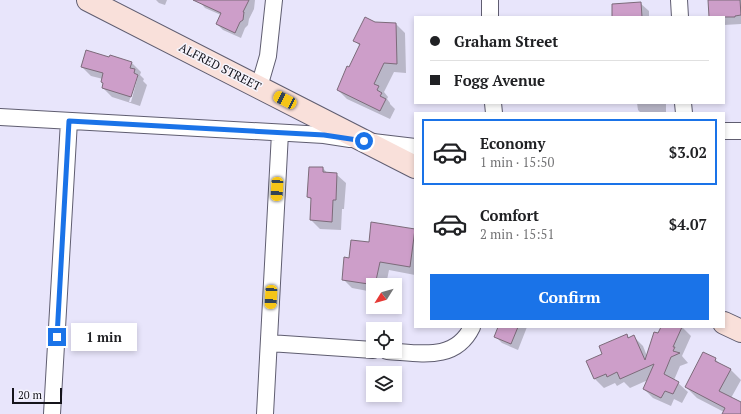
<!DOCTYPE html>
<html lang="en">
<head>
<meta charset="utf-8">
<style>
	:root { --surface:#fff; --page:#f2f2f2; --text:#202124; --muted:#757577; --line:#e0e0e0; --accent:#1a73e8 }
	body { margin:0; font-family:"PT Serif",serif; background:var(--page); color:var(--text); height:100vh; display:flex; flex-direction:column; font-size:15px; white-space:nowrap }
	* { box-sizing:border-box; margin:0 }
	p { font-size:13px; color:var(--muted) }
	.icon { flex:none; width:22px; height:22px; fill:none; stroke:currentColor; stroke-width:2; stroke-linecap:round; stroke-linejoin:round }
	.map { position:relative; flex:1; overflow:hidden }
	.drawer { position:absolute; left:414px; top:112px; width:311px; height:216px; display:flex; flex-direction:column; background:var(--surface); border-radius:0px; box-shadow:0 2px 6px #0003 }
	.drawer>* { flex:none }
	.hud { position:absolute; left:414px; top:16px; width:311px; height:88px; border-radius:0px; box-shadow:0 2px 6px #0003; display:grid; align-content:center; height:88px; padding:0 16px; background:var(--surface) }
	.needle { width:26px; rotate:233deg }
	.controls { position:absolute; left:366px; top:278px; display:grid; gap:8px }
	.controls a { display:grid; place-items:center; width:36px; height:36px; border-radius:0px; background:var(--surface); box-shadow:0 2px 6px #0003; font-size:20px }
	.scale { position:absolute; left:12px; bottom:10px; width:50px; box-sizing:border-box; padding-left:4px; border:2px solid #15141b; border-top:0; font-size:11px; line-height:14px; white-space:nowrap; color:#15141b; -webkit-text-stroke:3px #f5f4fd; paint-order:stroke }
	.end { position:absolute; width:18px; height:18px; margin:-9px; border:5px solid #1a73e8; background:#fff; box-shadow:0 0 0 2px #fff }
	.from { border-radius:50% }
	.bubble { position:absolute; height:28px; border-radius:0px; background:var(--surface); box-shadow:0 2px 6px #0003; font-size:13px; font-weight:800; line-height:28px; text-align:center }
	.car { position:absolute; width:12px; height:24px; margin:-12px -6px; border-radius:5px; box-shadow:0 0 3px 1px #0007; background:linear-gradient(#f5c518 24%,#345 0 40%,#f5c518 0 76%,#345 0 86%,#f5c518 0) }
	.hud b { display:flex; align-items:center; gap:14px; height:38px; font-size:15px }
	.hud b+b { border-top:1px solid var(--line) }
	.hud i { width:10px; height:10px; background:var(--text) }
	ul { padding:7px 0 0; list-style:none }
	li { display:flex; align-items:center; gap:12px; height:66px; margin:0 8px 6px; padding:0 8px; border:2px solid transparent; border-radius:0px }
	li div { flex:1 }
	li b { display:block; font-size:15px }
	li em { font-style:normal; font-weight:800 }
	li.selected { border-color:var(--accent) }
	li>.icon { width:36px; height:36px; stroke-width:1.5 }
	.cta { display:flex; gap:8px; margin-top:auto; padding:8px 16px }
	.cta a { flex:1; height:46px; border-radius:0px; background:var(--accent); color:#fff; font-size:16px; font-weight:800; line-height:46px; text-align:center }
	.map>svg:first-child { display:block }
</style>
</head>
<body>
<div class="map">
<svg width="741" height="414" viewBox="0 0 741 414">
	<rect width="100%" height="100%" fill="#e8e5fb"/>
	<path fill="#0003" fill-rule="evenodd" d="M 156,0 L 167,0 L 165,5 L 159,3 Z
		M 201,0 L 255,0 L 254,9 L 249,19 L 248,25 L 245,28 L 241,38 L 223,30 L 217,24 L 221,15 L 205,8 L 200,2 Z
		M 709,0 L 741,0 L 741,24 L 724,25 L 724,17 L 710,17 Z
		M 640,3 L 649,11 L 649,17 L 613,17 Z
		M 375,23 L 396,24 L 405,33 L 406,73 L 394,72 L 384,92 L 388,97 L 387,99 L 390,103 L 390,104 L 395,109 L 390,119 L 347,99 L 338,90 L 350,68 L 360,46 L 355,41 Z
		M 132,63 L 141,72 L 140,75 L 144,79 L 143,81 L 147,85 L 140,106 L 112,97 L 103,88 L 104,83 L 103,79 L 91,76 L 82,67 ZM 137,75 L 138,76 L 131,102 L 129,102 Z
		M 637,103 L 666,103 L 666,113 L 641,113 L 638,110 Z
		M 323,168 L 328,174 L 336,174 L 346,183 L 344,209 L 342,209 L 341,230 L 320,229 L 311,220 L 312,200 L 308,197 Z
		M 414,230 L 415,275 L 389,270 L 386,285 L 373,285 L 373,292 L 352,288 L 343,279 L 350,259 L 370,243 Z
		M 499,327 L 527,327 L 518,350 L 502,343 L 495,336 Z
		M 662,327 L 682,327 L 691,336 L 682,356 L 688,363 L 680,366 L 674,380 L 678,383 L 688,392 L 682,403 L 674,399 L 671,406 L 653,398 L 644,389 L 648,380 L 630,388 L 624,382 L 617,386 L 615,383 L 604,388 L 595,379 L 587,361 L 603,354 L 627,336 L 630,338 L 634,337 L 643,346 L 647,356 Z
		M 715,359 L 721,365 L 730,369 L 741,380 L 731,398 L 741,403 L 741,414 L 723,414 L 724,412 L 697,398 L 686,387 Z"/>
	<path fill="#cd9ec9" stroke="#7c6b7a" d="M 193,0 L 249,0 L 243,12 L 244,12 L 243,20 L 240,22 L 235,33 L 216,24 L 221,13 Z
		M 708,0 L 740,0 L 741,15 L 735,16 L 735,17 L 709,17 Z
		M 641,2 L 642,17 L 612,17 L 612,4 Z
		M 365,17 L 375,22 L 396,23 L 397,64 L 384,63 L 374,84 L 379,86 L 377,90 L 382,93 L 380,96 L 386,99 L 380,111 L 337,90 L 347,66 L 349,67 L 360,44 L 353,41 Z
		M 86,50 L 109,57 L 110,55 L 132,62 L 130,68 L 135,69 L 134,73 L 138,75 L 131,97 L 102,88 L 103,83 L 101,82 L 103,73 L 81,67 Z
		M 309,167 L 323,167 L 323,172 L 337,173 L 336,200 L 333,200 L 332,222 L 310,220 L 311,198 L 307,197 Z
		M 371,222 L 415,229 L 410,267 L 380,262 L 375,285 L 342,280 L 344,257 L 349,258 L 351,240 L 369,242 Z
		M 498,327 L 518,327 L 511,344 L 494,337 Z
		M 661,327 L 682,327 L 673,347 L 675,347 L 673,351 L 680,353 L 671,357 L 664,374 L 679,382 L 673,394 L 665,391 L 661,398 L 643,389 L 654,364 L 620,379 L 617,372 L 607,377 L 606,374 L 594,379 L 586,361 L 602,354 L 599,346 L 627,334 L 628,338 L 634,335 L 645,360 L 654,332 L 658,333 Z
		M 703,352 L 716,358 L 715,361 L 731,369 L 719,391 L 741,402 L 741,414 L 722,414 L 725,408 L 685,387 Z"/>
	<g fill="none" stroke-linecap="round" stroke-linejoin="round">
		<g stroke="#5f5d70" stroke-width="18">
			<path id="minor" d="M 490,0 L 490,17
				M 679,0 L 680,17
				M 259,87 L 268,56 L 274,0
				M 493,103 L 494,113
				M 683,103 L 684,113
				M 0,117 L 324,135 L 350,139
				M 724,131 L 741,131
				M 373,142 L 415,147
				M 269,343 L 373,350
				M 387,351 C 420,353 455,362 472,327
				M 52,414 L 69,121
				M 265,414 L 280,133"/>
		</g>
		<g stroke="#5f5d70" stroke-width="24">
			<path id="secondary" d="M 88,0 L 415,167
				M 724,323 L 741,331"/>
		</g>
		<use href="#minor" stroke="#fff" stroke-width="16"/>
		<use href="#secondary" stroke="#f9e0da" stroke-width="22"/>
	</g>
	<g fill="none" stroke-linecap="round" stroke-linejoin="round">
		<path stroke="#1a73e8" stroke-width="5" d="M 57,337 L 69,121 L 324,135 L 364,141"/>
	</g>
	<g text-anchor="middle" stroke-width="3" stroke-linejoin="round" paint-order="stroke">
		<g font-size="12" fill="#15141b" stroke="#f5f4fd">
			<text transform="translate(220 67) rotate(27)" y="4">ALFRED STREET</text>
		</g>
	</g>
</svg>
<div class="controls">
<a><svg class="needle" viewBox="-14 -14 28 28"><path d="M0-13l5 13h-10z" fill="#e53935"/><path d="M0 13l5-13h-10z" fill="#757577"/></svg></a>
<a><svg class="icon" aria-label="locate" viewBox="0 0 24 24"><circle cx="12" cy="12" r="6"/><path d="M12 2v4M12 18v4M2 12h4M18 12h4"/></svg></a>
<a><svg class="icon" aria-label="layers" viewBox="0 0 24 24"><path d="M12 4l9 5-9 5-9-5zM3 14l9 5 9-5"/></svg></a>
</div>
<div class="scale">20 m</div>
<i class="end from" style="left:364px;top:141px"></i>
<i class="end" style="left:57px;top:337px"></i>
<div class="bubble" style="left:71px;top:323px;width:66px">1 min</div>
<i class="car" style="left:285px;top:100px;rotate:297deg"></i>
<i class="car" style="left:277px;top:189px;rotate:183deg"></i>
<i class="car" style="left:271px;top:297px;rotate:183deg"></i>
<div class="hud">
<b><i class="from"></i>Graham Street</b>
<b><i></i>Fogg Avenue</b>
</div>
<section class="drawer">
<ul>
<li class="selected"><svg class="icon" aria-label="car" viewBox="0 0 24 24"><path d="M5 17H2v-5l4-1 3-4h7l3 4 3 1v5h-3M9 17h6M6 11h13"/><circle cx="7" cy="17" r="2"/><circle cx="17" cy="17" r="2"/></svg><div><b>Economy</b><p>1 min · 15:50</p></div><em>$3.02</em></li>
<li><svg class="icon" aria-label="car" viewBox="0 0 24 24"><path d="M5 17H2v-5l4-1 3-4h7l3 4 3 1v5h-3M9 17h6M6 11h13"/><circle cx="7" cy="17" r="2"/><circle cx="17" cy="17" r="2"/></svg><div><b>Comfort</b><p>2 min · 15:51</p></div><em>$4.07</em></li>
</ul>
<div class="cta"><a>Confirm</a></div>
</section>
</div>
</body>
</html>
